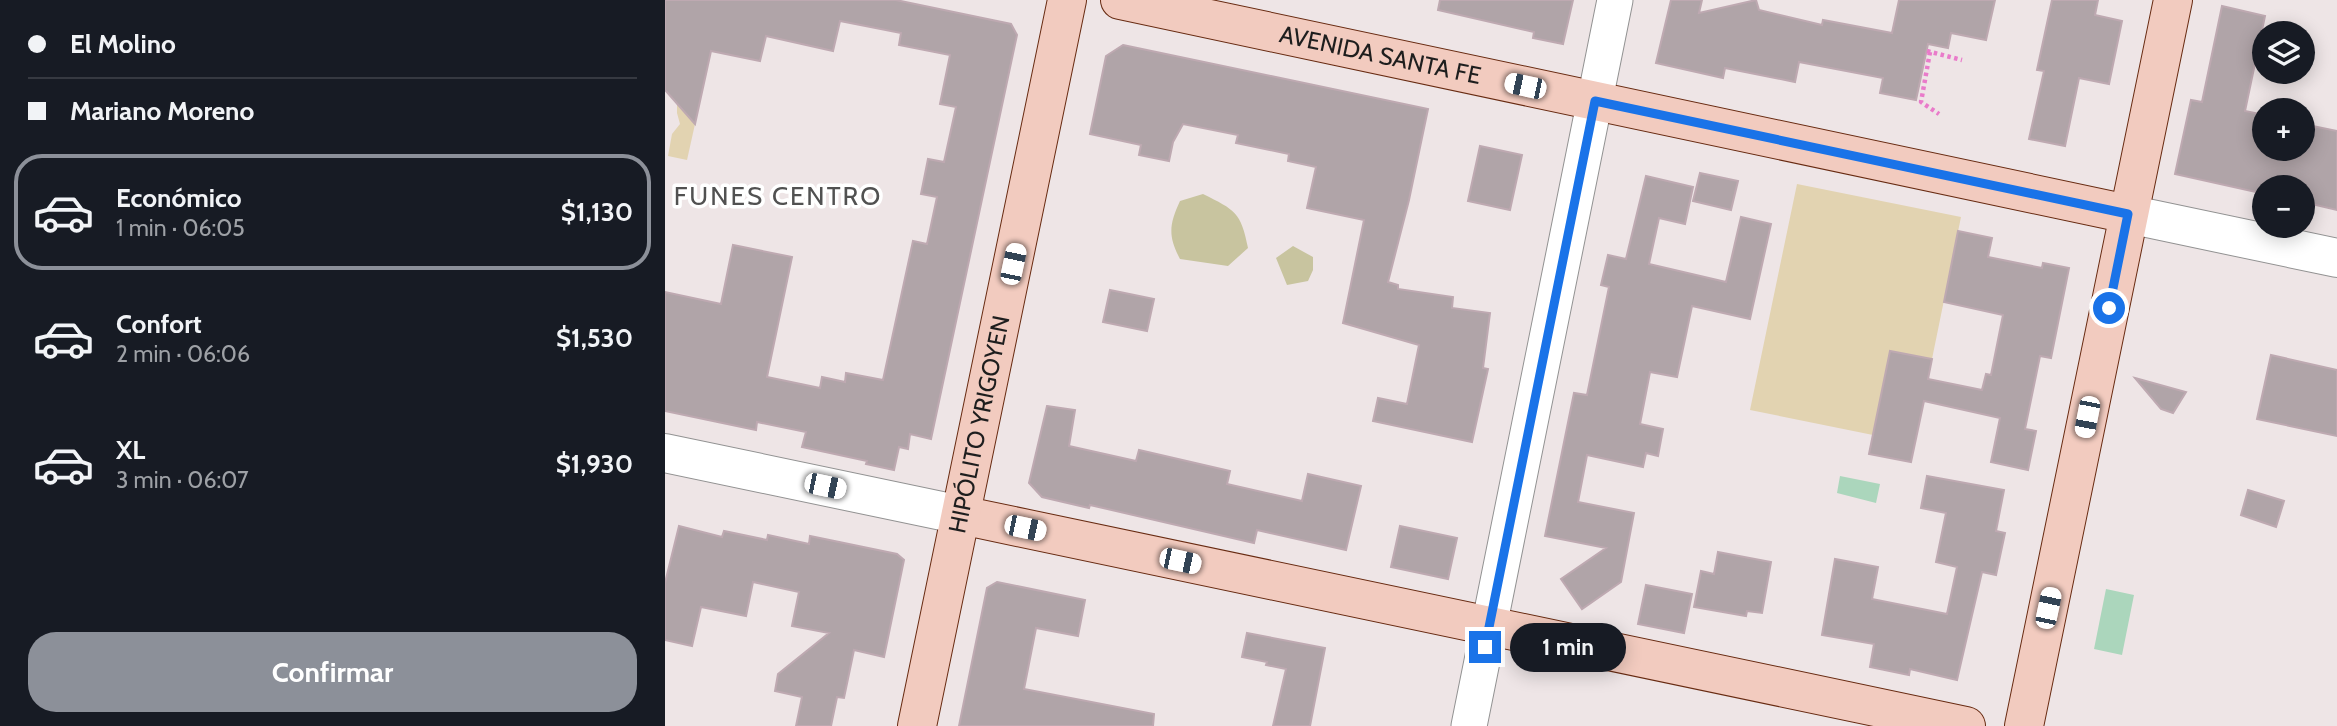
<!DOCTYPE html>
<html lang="es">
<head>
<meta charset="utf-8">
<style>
	:root { --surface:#171b24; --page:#242831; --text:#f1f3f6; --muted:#9ea1a6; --line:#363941; --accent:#8c9099 }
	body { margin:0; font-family:Cabin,sans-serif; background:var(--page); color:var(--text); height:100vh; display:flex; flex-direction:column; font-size:26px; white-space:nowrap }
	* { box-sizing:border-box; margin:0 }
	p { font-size:23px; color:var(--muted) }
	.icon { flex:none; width:38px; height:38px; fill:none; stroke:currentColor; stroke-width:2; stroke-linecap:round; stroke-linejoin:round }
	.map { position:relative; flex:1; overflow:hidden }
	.drawer { display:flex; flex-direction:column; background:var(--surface); width:665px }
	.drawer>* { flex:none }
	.hud { display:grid; align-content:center; height:154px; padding:0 28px; background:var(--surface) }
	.controls { position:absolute; left:1587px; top:21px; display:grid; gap:14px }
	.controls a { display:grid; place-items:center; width:63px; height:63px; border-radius:50%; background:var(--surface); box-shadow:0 4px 18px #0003; font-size:35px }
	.end { position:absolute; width:32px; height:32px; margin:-16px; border:9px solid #1a73e8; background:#fff; box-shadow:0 0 0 4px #fff }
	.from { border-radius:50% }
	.bubble { position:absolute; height:49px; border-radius:24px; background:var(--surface); box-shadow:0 4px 18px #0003; font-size:23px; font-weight:800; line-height:49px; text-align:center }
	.car { position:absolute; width:21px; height:42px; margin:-21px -10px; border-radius:9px; box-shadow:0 0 5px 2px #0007; background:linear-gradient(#fff 24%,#345 0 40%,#fff 0 76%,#345 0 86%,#fff 0) }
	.hud b { display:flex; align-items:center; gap:24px; height:66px; font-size:26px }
	.hud b+b { border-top:2px solid var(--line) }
	.hud i { width:18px; height:18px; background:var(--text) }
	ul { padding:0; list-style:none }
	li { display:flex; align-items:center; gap:21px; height:116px; margin:0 14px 10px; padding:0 14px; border:4px solid transparent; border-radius:28px }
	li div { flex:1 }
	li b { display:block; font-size:26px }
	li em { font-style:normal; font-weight:800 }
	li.selected { border-color:var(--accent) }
	li>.icon { width:63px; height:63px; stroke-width:1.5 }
	.cta { display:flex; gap:14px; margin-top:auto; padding:14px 28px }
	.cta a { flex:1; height:80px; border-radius:28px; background:var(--accent); color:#fff; font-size:28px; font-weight:800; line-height:80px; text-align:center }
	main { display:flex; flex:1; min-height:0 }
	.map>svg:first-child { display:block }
</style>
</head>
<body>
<main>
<section class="drawer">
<div class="hud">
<b><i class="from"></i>El Molino</b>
<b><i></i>Mariano Moreno</b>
</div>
<ul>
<li class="selected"><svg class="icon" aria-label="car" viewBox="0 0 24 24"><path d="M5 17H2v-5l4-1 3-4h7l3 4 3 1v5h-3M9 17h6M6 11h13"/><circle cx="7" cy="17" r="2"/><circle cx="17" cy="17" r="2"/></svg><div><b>Económico</b><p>1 min · 06:05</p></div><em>$1,130</em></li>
<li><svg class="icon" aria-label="car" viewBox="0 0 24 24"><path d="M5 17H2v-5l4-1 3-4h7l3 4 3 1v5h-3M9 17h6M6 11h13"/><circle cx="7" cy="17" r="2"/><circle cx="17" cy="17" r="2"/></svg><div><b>Confort</b><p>2 min · 06:06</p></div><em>$1,530</em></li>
<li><svg class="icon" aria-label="car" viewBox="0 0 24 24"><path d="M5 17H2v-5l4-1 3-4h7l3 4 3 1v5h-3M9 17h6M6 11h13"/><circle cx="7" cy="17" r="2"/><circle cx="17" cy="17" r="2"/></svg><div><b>XL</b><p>3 min · 06:07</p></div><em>$1,930</em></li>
</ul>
<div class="cta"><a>Confirmar</a></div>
</section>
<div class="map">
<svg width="1672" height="726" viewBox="0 0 1672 726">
	<rect width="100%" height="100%" fill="#eee5e6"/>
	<path fill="#e2d3b1" d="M 12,104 L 21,113 L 32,115 L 22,160 L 3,156 L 7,134 L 15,124 L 12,113 Z
		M 1132,184 L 1296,217 L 1267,359 L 1225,351 L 1208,435 L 1085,410 Z"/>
	<path fill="#c8c49f" d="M 538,194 C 570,210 576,212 583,248 L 563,266 L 515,259 C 503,236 504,225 515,201 Z
		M 628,246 L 648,257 L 648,270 L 643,281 L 622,285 L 611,258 Z"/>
	<path fill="#abd6bc" d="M 1175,476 L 1215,484 L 1211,503 L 1172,493 Z
		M 1441,589 L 1469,595 L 1457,655 L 1429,649 Z"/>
	<path fill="#b0a4a8" stroke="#bea9b1" stroke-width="2" d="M 0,0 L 231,0 L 346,24 L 352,35 L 266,439 L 245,434 L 243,449 L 234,447 L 229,470 L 201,464 L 202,461 L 137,447 L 141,432 L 92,422 L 91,430 L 0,411 L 0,292 L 56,304 L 68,245 L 127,257 L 102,377 L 155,388 L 157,377 L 180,382 L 181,373 L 218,380 L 248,241 L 262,244 L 272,197 L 256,194 L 263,159 L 279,162 L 291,107 L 275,104 L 285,55 L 234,45 L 236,33 L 175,21 L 168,51 L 101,36 L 95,61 L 46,51 L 30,124 L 0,90 Z
		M 775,0 L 908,0 L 898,44 L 868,38 L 869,32 L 773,10 Z
		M 1006,0 L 1037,0 L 1034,13 L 1091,0 L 1094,10 L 1157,25 L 1158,20 L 1227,33 L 1234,0 L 1330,0 L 1321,40 L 1286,33 L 1283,48 L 1263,44 L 1251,100 L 1215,93 L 1218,78 L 1134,62 L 1130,82 L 1060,68 L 1058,78 L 991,63 Z
		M 1387,0 L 1433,0 L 1430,15 L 1457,21 L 1444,84 L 1414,78 L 1400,146 L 1364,139 L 1379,71 L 1372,70 Z
		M 1557,6 L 1600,16 L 1580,111 L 1600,115 L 1600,149 L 1638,149 L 1638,124 L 1672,131 L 1672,210 L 1638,202 L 1638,187 L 1600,187 L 1600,194 L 1510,174 L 1526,100 L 1537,102 Z
		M 458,45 L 763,109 L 744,200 L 723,282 L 733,285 L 733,289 L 788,297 L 787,308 L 825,313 L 818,368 L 823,369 L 807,442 L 708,421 L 713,398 L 742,404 L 754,345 L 678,323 L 699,220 L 642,208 L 651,167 L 623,161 L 624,154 L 571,143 L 573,135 L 518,124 L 508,142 L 504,161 L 474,155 L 476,145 L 425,134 L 441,56 Z
		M 815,146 L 857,155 L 845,210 L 803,201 Z
		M 1035,173 L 1073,181 L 1066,210 L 1028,201 Z
		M 981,176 L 1028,187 L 1020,224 L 994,218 L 984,264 L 1061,282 L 1076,217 L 1106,224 L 1085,319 L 1027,306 L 1012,377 L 985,372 L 975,424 L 998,429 L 993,456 L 981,453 L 978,467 L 922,455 L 913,502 L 969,513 L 956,582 L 917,609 L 896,579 L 941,548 L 880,536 L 909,393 L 922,395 L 944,287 L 936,285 L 943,255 L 961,259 Z
		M 1293,231 L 1327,238 L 1323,257 L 1377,268 L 1378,263 L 1404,268 L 1386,358 L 1375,356 L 1360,429 L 1371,431 L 1363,470 L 1326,462 L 1335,418 L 1259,401 L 1246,462 L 1204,454 L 1225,351 L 1267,359 L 1263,379 L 1317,390 L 1321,374 L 1326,375 L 1338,315 L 1279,302 Z
		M 445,290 L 489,299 L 482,331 L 438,322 Z
		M 1606,355 L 1672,370 L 1672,436 L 1592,419 Z
		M 1470,378 L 1521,392 L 1508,413 L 1496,409 Z
		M 382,406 L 410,410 L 404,446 L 471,461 L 474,450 L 565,471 L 562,484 L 637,501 L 643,474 L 696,486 L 681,550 L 592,530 L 589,543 L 425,505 L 424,508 L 377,497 L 364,483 Z
		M 1262,476 L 1339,490 L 1331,531 L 1340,533 L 1331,575 L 1317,572 L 1292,680 L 1245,669 L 1244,675 L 1205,667 L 1209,644 L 1157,635 L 1170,559 L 1213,567 L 1207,599 L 1282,614 L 1292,567 L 1271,562 L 1281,513 L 1256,508 Z
		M 1583,490 L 1619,501 L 1611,527 L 1576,515 Z
		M 14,526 L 57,537 L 59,531 L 102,540 L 103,535 L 144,544 L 145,536 L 232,554 L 239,560 L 219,657 L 189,650 L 179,698 L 172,697 L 166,726 L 131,726 L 137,697 L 110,691 L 113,674 L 164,633 L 127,626 L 134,592 L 88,582 L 81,616 L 36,607 L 27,646 L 0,640 L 0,583 Z
		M 735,526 L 792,538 L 783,579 L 726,567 Z
		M 1053,552 L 1106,562 L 1097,613 L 1082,611 L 1081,616 L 1029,607 L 1036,571 L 1049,574 Z
		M 332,582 L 420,600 L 413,636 L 371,628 L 359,689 L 489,714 L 488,726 L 294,726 L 322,588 Z
		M 981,585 L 1027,594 L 1019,633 L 973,624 Z
		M 582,633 L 660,648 L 645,726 L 608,726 L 621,669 L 601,665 L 602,662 L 577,657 Z"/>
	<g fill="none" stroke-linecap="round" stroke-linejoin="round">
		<g stroke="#929292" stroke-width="37">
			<path id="minor" d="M 804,726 L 950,0"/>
		</g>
		<g stroke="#929292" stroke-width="40">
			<path id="tertiary" d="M 1463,214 L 1672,258
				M 0,453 L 296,515"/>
		</g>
		<g stroke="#682b12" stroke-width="40">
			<g id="secondary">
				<path id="s1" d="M 455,0 L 1463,214"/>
				<path d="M 296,515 L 1301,726"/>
				<path id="s2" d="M 252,726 L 402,0"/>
				<path d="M 1359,726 L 1508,0"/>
			</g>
		</g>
		<path stroke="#e97bca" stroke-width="4.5" stroke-dasharray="3.5 3.5" stroke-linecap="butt" d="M 1262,51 L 1297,60
			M 1265,52 L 1256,102 L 1274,114"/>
		<use href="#minor" stroke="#fff" stroke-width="35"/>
		<use href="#tertiary" stroke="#fff" stroke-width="38"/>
		<use href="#secondary" stroke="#f2cbbf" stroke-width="38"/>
	</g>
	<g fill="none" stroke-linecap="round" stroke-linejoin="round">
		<path stroke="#1a73e8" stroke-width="9" d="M 820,647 L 930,101 L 1463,214 L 1444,308"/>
	</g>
	<g text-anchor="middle" stroke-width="7" stroke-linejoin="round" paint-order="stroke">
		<g font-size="24" fill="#1e1e1e" stroke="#fff">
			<text dy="8" stroke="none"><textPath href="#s1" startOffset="266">AVENIDA SANTA FE</textPath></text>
			<text dy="8" stroke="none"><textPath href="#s2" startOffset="308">HIPÓLITO YRIGOYEN</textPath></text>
		</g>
		<g font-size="26" letter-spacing="2" fill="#515151" stroke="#fff">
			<text x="113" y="205">FUNES CENTRO</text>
		</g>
	</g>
</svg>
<div class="controls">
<a><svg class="icon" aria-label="layers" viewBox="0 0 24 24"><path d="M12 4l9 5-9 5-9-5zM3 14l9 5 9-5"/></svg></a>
<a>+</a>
<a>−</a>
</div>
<i class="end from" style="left:1444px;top:308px"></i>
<i class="end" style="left:820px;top:647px"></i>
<div class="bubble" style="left:845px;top:623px;width:116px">1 min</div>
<i class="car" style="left:860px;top:86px;rotate:282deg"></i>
<i class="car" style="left:348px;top:264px;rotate:12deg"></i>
<i class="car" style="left:1422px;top:417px;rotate:191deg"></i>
<i class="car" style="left:160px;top:486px;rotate:102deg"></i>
<i class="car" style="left:360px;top:528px;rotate:102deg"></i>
<i class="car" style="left:515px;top:561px;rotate:102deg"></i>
<i class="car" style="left:1383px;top:608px;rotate:12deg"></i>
</div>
</main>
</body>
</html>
